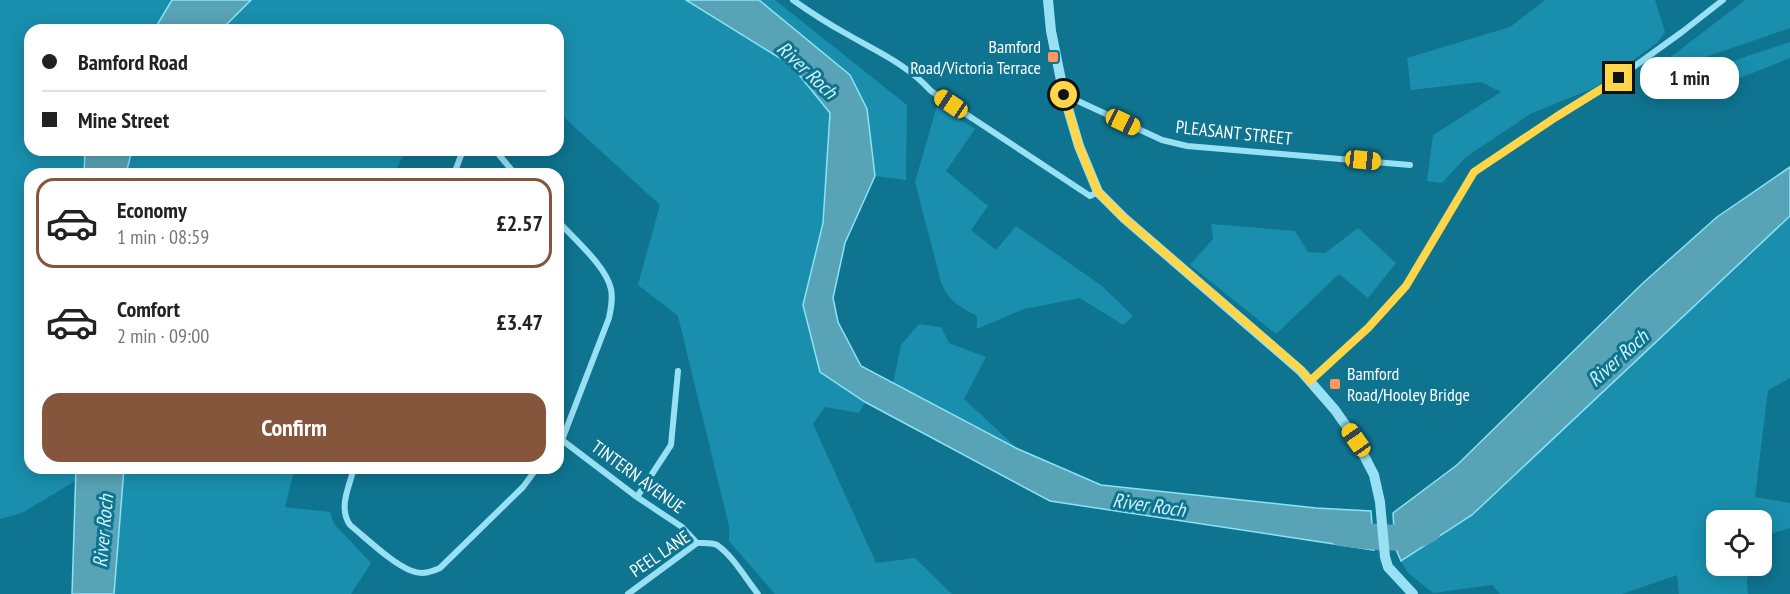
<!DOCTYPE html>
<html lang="en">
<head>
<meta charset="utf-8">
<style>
	:root { --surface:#fff; --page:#f2f2f2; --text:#222; --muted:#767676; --line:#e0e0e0; --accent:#85563c }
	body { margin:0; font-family:"PT Sans Narrow",sans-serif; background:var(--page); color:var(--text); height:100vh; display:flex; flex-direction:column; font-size:22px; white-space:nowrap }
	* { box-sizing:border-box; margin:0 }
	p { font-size:20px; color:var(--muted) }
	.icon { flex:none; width:33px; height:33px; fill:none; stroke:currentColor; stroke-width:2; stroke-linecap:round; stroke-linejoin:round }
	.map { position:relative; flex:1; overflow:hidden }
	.details { position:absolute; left:24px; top:168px; width:540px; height:306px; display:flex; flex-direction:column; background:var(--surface); border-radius:18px; box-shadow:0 3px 15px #0003 }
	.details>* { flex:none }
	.guide { position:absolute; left:24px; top:24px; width:540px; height:132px; border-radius:18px; box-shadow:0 3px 15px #0003; display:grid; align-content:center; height:132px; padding:0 18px; background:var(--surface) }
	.tools { position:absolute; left:1706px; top:510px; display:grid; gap:12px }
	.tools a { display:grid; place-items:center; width:66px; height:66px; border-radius:12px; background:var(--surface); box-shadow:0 3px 15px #0003; font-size:30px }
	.end { position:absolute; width:27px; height:27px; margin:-14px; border:8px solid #ffd54a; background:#111; box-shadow:0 0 0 3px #111 }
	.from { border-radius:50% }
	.bubble { position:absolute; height:42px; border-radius:18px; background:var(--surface); box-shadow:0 3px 15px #0003; font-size:20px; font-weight:700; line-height:42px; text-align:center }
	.car { position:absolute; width:18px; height:36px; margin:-18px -9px; border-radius:8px; box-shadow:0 0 4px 2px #0007; background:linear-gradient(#f5c518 24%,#345 0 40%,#f5c518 0 76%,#345 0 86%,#f5c518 0) }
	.guide b { display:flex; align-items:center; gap:21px; height:57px; font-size:22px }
	.guide b+b { border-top:2px solid var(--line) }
	.guide i { width:15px; height:15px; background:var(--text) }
	ul { padding:10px 0 0; list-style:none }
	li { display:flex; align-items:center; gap:18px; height:90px; margin:0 12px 9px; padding:0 6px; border:3px solid transparent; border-radius:18px }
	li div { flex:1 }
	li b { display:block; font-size:22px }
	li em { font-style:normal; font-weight:700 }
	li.active { border-color:var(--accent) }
	li>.icon { width:54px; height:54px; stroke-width:1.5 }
	.primary-button { display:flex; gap:12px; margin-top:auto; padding:12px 18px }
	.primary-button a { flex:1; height:69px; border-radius:18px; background:var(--accent); color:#fff; font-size:24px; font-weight:700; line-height:69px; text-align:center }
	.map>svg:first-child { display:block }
</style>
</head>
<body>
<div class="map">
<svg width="1790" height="594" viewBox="0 0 1790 594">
	<rect width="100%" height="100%" fill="#0f7490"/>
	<path fill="#198fad" d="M 0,0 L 172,0 L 154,30 L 30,30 L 30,150 L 85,150 L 84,174 L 30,174 L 30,468 L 76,468 L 75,481 L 22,513 L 0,519 Z
		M 251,0 L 686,0 L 791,65 L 830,113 L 823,223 L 803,305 L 820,372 L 865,402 L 859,413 L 825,407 L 813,424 L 876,563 L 915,558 L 952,594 L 775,594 L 729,541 L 729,526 L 678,316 L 638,285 L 660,205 L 558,112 L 558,30 L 221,30 Z
		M 759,0 L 775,0 L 907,105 L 906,180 L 875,176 L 867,109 L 850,75 Z
		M 1545,0 L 1655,0 L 1665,32 L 1657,43 L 1594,88 L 1532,113 L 1466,157 L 1442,183 L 1427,181 L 1433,135 L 1501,92 L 1481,82 L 1411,90 L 1407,58 L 1510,27 Z
		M 1745,0 L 1790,0 L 1790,28 L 1642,79 Z
		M 1790,42 L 1790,58 L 1710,90 L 1687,76 Z
		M 937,106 L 975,129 L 946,171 L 988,206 L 971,230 L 996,250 L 1016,226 L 1102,286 L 1133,316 L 1123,325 L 1080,298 L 1024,309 L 977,329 L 977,316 C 959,306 949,302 941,282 L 915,182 Z
		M 132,150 L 406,150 L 394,174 L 126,174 Z
		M 1790,216 L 1790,378 L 1768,390 L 1755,497 L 1790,503 L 1790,528 L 1761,537 L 1761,520 L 1716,520 L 1716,566 L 1750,566 L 1747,581 L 1748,594 L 1679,594 L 1677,575 L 1622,594 L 1500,594 L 1492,585 L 1433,593 L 1408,573 L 1401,561 L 1473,515 Z
		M 1211,224 L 1295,231 L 1308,252 L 1325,253 L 1358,228 L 1396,263 L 1368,298 L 1339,274 L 1276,334 L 1190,265 L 1213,239 Z
		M 919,324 L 941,327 L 949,343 L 986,357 L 964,399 L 1018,449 L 893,383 L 901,345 Z
		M 124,468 L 295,468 L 285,507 L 330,512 L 334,524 L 371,563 L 351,594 L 114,594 Z"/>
	<path fill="#59a3b6" stroke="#8ae3f7" stroke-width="1.5" d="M 172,0 L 251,0 L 221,30 L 154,30 Z
		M 686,0 L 759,0 L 850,75 L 867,109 L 875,176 L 845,243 L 833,298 L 838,322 L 861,366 L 1018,449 L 1101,485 L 1316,508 L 1371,511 L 1374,550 L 1050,501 L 865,402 L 820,372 L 803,305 L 823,223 L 830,113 L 791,65 Z
		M 85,150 L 132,150 L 126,174 L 84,174 Z
		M 1790,167 L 1790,216 L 1472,515 L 1401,561 L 1395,547 L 1393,513 L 1457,465 L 1643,283 L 1717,217 Z
		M 76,468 L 124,468 L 114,594 L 72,594 Z"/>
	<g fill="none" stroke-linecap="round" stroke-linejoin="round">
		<path stroke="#59a3b6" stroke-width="26" d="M 1341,533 C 1365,536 1407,543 1428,530"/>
		<path stroke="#98e1f4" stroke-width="6" d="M 793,0 C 810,12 827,23 845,33 C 876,51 907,64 931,91 L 1090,196 L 1098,192
			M 1065,95 L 1162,140 L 1187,146 L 1410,165
			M 495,150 L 515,174
			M 454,174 L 463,150
			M 558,221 C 574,239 606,266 611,289 C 613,299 611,308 609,318 L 562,440
			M 1310,381 L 1368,328 L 1406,286 L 1474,172 L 1572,106 L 1603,89 L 1682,32 L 1723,0
			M 558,437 L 637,497 L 682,527 L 697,543
			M 354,468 C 349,487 338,508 350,525 C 366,538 394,565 412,571 C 422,575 431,572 440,568 L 523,487 L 537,468
			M 637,497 L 671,445 L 678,371
			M 628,594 L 697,543 C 704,543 711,542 717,545 C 733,556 746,579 758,594"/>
		<path stroke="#98e1f4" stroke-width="10" d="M 1048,0 L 1051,31 L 1064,95 L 1079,146 L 1098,192 L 1124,218 L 1301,371 L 1335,410 L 1356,440 L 1374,475 L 1380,502 L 1385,557 L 1388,567 L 1413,594"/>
	</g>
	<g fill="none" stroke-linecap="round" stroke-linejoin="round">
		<path stroke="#ffd54a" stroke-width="8" d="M 1064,95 L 1079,146 L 1098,192 L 1124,218 L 1301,370 L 1310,381 L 1368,328 L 1406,286 L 1474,172 L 1556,117 L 1619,78"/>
	</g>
	<g fill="#ff965b" stroke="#0f7490" stroke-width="2">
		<rect x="1047" y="51" width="12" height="12" rx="3"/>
		<rect x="1329" y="378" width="12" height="12" rx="3"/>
	</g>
	<g text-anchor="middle" stroke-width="6" stroke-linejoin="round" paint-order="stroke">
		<g font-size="18" fill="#fff" stroke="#0f7490" text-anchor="end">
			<text x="1041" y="53">Bamford<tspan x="1041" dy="21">Road/Victoria Terrace</tspan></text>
			<text x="1347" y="380" text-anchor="start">Bamford<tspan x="1347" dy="21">Road/Hooley Bridge</tspan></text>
		</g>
		<g font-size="18" fill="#fff" stroke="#0f7490">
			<text transform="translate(1234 133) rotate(6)" y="6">PLEASANT STREET</text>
			<text transform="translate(638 477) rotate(36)" y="6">TINTERN AVENUE</text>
			<text transform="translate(660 554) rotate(-34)" y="6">PEEL LANE</text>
		</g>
		<g font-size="20" font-style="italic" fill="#cdf3fd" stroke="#0f7490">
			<text transform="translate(807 70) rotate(43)" y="7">River Roch</text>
			<text transform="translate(1618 358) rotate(-42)" y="7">River Roch</text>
			<text transform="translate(1149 505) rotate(8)" y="7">River Roch</text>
			<text transform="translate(103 531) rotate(-85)" y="7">River Roch</text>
		</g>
	</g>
</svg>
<div class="tools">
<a><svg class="icon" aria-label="locate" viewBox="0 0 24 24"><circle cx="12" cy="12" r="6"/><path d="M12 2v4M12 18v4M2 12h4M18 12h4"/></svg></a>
</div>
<i class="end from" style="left:1064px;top:95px"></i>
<i class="end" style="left:1619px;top:78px"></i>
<div class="bubble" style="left:1640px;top:57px;width:99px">1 min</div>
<i class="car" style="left:951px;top:104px;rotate:304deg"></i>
<i class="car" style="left:1123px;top:122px;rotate:115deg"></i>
<i class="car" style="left:1363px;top:160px;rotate:96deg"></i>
<i class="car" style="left:1356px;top:440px;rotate:325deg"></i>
<div class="guide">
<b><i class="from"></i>Bamford Road</b>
<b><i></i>Mine Street</b>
</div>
<section class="details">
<ul>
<li class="active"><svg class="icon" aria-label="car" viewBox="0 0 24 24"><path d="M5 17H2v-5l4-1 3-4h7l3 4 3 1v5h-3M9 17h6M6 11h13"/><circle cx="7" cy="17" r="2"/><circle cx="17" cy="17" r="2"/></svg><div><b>Economy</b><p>1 min · 08:59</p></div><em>£2.57</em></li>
<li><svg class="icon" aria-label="car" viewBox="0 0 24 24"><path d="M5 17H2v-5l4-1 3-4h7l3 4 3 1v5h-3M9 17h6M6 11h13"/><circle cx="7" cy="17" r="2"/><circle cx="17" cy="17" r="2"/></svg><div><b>Comfort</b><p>2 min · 09:00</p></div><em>£3.47</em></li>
</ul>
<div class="primary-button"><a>Confirm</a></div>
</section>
</div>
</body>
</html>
